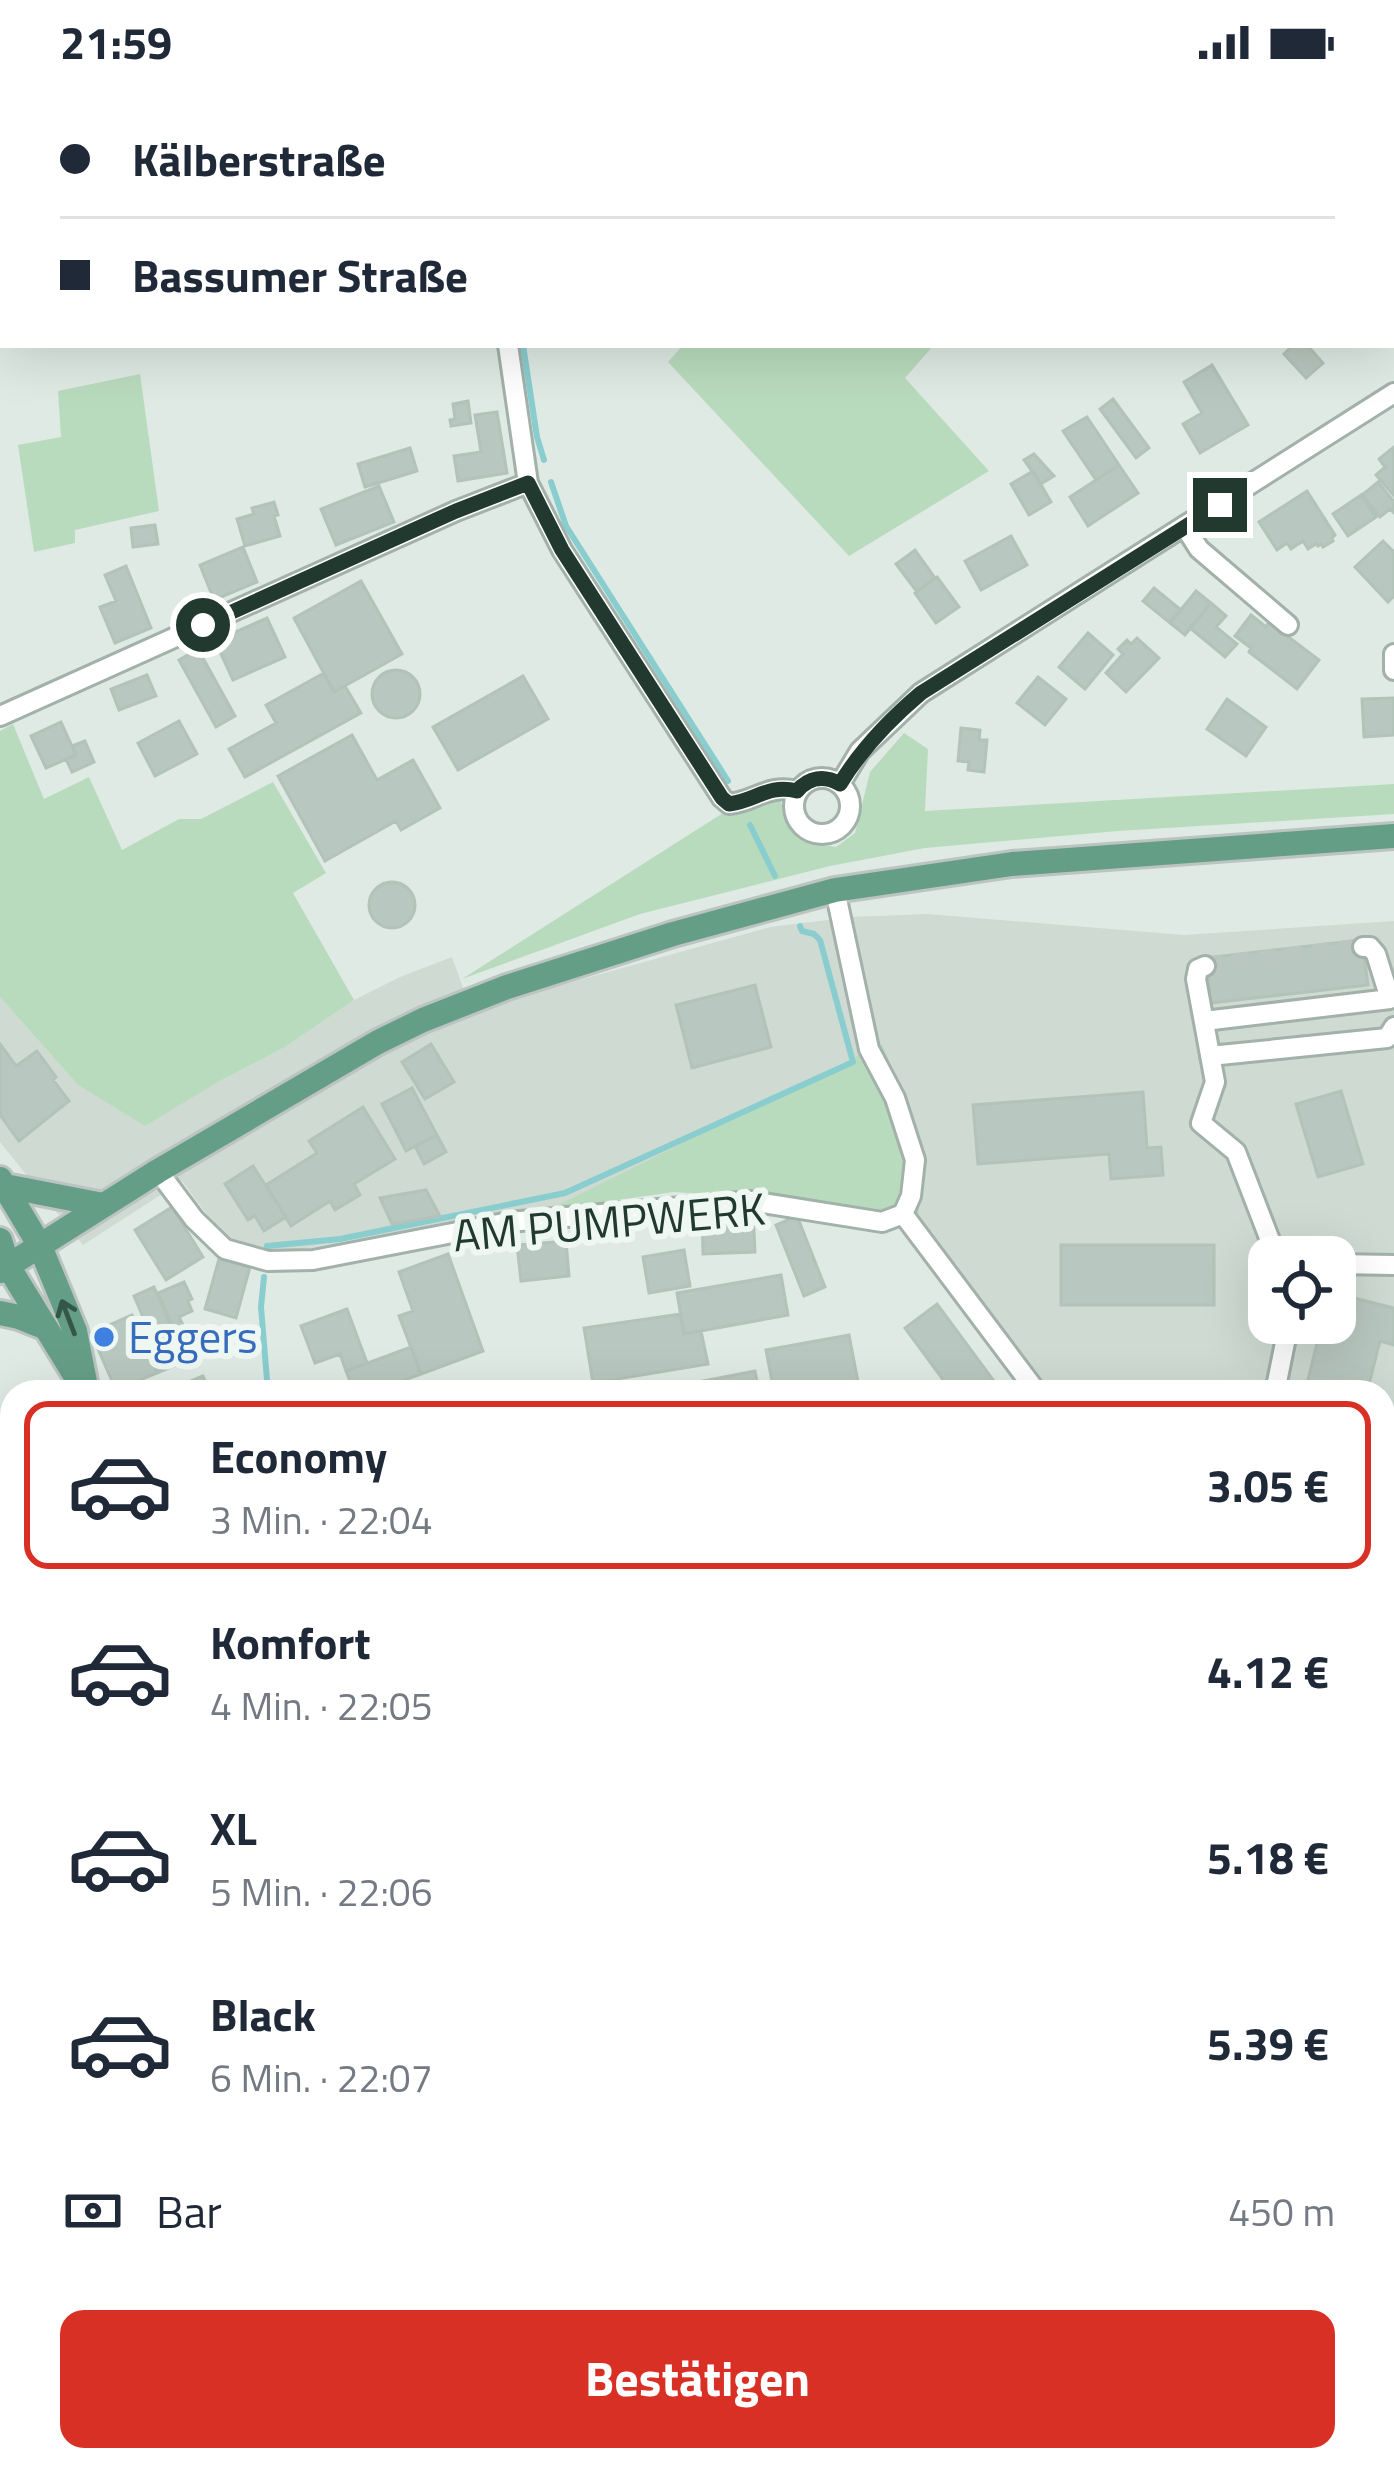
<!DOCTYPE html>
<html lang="de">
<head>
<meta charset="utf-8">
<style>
	:root { --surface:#fff; --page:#f2f2f3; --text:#1f2937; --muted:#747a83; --line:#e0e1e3; --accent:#d93025 }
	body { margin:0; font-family:"Titillium Web",sans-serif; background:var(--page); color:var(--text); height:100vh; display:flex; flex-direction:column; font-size:45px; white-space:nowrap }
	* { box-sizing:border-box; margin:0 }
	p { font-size:39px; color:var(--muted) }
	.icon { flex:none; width:66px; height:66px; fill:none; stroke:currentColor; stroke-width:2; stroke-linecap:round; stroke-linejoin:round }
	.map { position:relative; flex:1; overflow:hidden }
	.side { position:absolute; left:0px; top:1296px; width:1395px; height:1092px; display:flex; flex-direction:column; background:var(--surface); border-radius:36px 36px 0 0; box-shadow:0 12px 48px #0002 }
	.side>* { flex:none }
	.guide { position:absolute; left:0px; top:0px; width:1395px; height:264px; box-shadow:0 12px 48px #0002; display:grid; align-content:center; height:264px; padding:0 60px; background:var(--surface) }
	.buttons { position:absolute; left:1248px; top:1152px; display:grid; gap:24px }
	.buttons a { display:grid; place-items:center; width:108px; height:108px; border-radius:24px; background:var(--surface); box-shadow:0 12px 48px #0002; font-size:60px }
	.end { position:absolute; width:54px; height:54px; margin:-27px; border:15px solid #21392f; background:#fff; box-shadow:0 0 0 6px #fff }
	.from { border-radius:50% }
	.guide b { display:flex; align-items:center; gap:42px; height:114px; font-size:45px }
	.guide b+b { border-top:3px solid var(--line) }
	.guide i { width:30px; height:30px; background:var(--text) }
	ul { padding:21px 0 0; list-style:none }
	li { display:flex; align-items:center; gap:36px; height:168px; margin:0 24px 18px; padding:0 36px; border:6px solid transparent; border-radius:24px }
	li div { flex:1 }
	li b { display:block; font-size:45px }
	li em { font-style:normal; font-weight:700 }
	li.current { border-color:var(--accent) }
	li>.icon { width:108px; height:108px; stroke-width:1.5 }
	.pay { display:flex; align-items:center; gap:30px; height:132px; padding:0 60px; font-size:45px }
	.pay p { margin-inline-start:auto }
	.action { display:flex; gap:24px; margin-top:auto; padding:24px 60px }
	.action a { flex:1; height:138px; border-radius:24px; background:var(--accent); color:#fff; font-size:48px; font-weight:700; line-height:138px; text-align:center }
	.status { display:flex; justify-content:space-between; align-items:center; height:84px; padding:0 60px; background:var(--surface); direction:ltr }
	.status svg { height:33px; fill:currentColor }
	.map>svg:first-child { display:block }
</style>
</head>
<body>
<div class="status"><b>21:59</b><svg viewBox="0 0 49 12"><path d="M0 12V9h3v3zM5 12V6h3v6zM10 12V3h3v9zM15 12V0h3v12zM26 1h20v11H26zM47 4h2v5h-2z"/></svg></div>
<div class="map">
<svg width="1394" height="2388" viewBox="0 0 1394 2388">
	<rect width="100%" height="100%" fill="#dfeae4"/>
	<path fill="#cedad2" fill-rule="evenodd" d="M 928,830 L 1184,851 L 1394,837 L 1394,2117 L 1383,2121 L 1383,1308 L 1052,1308 L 919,1135 L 919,1112 L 903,1011 L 548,1126 L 506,1127 L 309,1164 L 269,1168 L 228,1159 L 182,1097 L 83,1161 L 0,1058 L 0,913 L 77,1000 L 216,999 L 285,963 L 354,916 L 400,893 L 452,873 L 471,926 L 770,843 L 853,833 ZM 1269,1173 L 1335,1173 L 1335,1239 L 1269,1239 Z
		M 520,2376 L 908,2376 L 891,2388 L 528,2388 Z"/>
	<path fill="#b9dbbd" d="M 683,261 L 934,261 L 905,294 L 989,387 L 849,472 L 668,278 Z
		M 140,290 L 159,427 L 75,446 L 75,459 L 34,468 L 18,361 L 61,353 L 58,307 Z
		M 13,640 L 44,715 L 89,693 L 122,766 L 179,735 L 201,735 L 273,698 L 326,789 L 293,809 L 354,916 L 285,963 L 216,999 L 145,1042 L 77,1000 L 0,913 L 0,647 Z
		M 904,649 L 928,665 L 925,727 L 1394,700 L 1394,730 L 1118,747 L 925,764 L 830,782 L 640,830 L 462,895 L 723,729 L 757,725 L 780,716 C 796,749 798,757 836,763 L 855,749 L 870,688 Z
		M 882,960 L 903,1011 L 919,1112 L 919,1135 L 840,1120 L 674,1108 L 548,1126 Z
		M 908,2376 L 1080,2376 L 1089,2388 L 891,2388 Z"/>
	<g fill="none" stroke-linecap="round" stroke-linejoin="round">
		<path stroke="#89cdce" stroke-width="6" d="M 484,0 L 485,3
			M 523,261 L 537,353 L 544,376
			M 551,398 L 566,442 L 728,697
			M 750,741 L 775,792
			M 267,1162 L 340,1155 L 565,1109 L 853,978 L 820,856 L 814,850 L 802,847 L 800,842
			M 264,1193 L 261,1223 L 268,1308
			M 0,2312 L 12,2306
			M 0,2345 L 7,2388"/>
	</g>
	<path fill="#b8c7bf" stroke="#b2c3ba" stroke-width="3" d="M 1293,261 L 1307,261 L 1323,279 L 1306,294 L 1284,270 Z
		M 1212,281 L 1248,341 L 1200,369 L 1183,340 L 1202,329 L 1184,298 Z
		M 1113,315 L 1149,364 L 1136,374 L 1100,325 Z
		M 468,317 L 471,339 L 451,342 L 450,336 L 455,335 L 453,320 Z
		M 497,328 L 507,389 L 458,397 L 454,372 L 481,368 L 475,331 Z
		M 1087,333 L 1119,381 L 1096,396 L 1063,347 Z
		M 1394,363 L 1394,412 L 1376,391 L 1385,383 L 1379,375 Z
		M 410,364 L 417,387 L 365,403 L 358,380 Z
		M 1034,370 L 1054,392 L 1041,400 L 1024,376 Z
		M 1119,381 L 1138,409 L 1088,442 L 1070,413 Z
		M 1033,387 L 1051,418 L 1029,431 L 1011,400 Z
		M 1378,398 L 1394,418 L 1394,429 L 1390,425 L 1380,433 L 1362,411 Z
		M 379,402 L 394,438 L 336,461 L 321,425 Z
		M 1307,407 L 1335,451 L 1332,454 L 1333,457 L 1323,463 L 1321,460 L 1318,462 L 1316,460 L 1308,465 L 1303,457 L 1291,465 L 1287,459 L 1277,466 L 1259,438 Z
		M 1361,411 L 1376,433 L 1348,452 L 1333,430 Z
		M 274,418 L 278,431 L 274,432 L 280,452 L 245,462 L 237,435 L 254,430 L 252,424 Z
		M 155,441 L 158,460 L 133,463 L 131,444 Z
		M 1011,452 L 1027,481 L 981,506 L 965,477 Z
		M 1383,457 L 1394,468 L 1394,512 L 1388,518 L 1355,483 Z
		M 243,463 L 257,498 L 214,516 L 200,481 Z
		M 915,466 L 935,494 L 917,508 L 896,480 Z
		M 126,482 L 151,544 L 115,559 L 100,523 L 116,517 L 105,491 Z
		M 937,493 L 959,523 L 936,539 L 915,509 Z
		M 361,497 L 402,570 L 334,608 L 294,534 Z
		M 1154,504 L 1181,526 L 1170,539 L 1143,517 Z
		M 1196,507 L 1211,519 L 1185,551 L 1170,539 Z
		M 1211,519 L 1226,532 L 1216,543 L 1237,560 L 1225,573 L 1190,544 Z
		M 1251,531 L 1266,543 L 1269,538 L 1319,576 L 1297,605 L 1249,568 L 1251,564 L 1235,552 Z
		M 267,534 L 285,573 L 233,596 L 215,557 Z
		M 1088,549 L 1113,571 L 1085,605 L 1059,583 Z
		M 1137,554 L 1159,574 L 1126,608 L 1106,589 L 1123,570 L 1118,565 L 1127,556 L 1131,560 Z
		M 198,565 L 235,632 L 216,643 L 179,576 Z
		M372 610a24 24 0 1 1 48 0a24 24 0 1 1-48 0Z
		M 324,589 L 334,608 L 345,602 L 361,629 L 245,693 L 229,665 L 276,639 L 266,621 Z
		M 147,591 L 156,612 L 119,626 L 111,605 Z
		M 523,592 L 548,635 L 458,686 L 433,643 Z
		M 1038,593 L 1066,615 L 1045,641 L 1017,619 Z
		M 1394,614 L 1394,651 L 1364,653 L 1362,615 Z
		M 1227,615 L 1266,643 L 1246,672 L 1207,645 Z
		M 179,637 L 197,670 L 155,692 L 138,659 Z
		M 61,638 L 76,671 L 46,684 L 31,652 Z
		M 961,644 L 980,646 L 979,656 L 987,656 L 984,688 L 968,686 L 969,678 L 958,677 Z
		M 352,651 L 377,696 L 413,676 L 440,724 L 401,746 L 396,737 L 325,777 L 278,692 Z
		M 85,657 L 94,678 L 72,688 L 66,675 L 76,671 L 72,662 Z
		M369 821a23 23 0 1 1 46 0a23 23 0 1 1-46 0Z
		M 1362,856 L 1368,901 L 1210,919 L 1205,874 Z
		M 755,901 L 771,963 L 692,984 L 676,921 Z
		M 0,960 L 16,982 L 37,967 L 56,993 L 53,996 L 69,1017 L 19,1057 L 0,1031 Z
		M 431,960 L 454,998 L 425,1015 L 402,978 Z
		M 412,1004 L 437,1051 L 406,1067 L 382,1020 Z
		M 1341,1007 L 1363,1080 L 1318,1093 L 1296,1020 Z
		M 1143,1008 L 1147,1064 L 1161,1063 L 1163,1091 L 1111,1095 L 1109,1070 L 978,1080 L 973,1021 Z
		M 363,1023 L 395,1075 L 354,1100 L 360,1111 L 335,1126 L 330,1117 L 291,1142 L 266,1101 L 317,1069 L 309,1057 Z
		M 437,1051 L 446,1068 L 424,1080 L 415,1062 Z
		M 253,1082 L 286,1133 L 264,1147 L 255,1132 L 248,1136 L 225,1100 Z
		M 426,1106 L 440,1132 L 392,1140 L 380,1114 Z
		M 172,1123 L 203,1173 L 166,1196 L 135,1146 Z
		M 753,1128 L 755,1168 L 703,1170 L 702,1130 Z
		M 797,1132 L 825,1203 L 804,1212 L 776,1141 Z
		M 566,1157 L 569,1192 L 521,1197 L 517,1161 Z
		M 1061,1161 L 1214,1161 L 1214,1221 L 1061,1221 Z
		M 684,1166 L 690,1202 L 649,1209 L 643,1173 Z
		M 448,1170 L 483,1267 L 421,1290 L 399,1232 L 413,1227 L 399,1188 Z
		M 219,1175 L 250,1183 L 236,1234 L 205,1225 Z
		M 781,1191 L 788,1231 L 684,1250 L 677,1209 Z
		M 184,1198 L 192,1215 L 188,1217 L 192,1227 L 179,1233 L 185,1245 L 176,1249 L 158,1209 Z
		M 154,1203 L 186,1277 L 157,1289 L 151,1273 L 159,1270 L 134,1212 Z
		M 1354,1214 L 1394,1224 L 1394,1261 L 1380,1257 L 1367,1308 L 1305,1308 L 1321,1243 L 1346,1249 Z
		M 937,1220 L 1002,1308 L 952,1308 L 905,1244 Z
		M 347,1225 L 367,1279 L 346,1287 L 340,1270 L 315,1279 L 301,1242 Z
		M 681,1230 L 684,1250 L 701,1247 L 708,1280 L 593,1299 L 584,1244 Z
		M 132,1231 L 157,1289 L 116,1306 L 91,1249 Z
		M 849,1251 L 860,1308 L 774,1308 L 766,1266 Z
		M 411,1263 L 421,1290 L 371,1308 L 328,1308 L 327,1305 L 350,1297 L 346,1287 Z
		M 755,1287 L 759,1308 L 695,1308 L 693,1299 Z
		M 203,1292 L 210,1308 L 165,1308 L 179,1302 Z
		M 1383,2182 L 1394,2191 L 1394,2214 L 1383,2228 Z
		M 45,2376 L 96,2376 L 72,2388 L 49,2388 Z
		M 139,2376 L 170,2376 L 175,2388 L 145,2388 Z"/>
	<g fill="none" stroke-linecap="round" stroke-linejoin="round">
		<path stroke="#b9c7c0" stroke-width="18" stroke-dasharray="18 9" stroke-linecap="butt" d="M 1205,882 L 1363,863"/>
		<g stroke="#a2b1aa" stroke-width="24">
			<path id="minor" d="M 470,0 L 471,3
				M 219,3 L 234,0
				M 0,42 L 3,42
				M 508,261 L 528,399 L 562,466 L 722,714 L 729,720 C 757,717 767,700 797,707
				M 1185,443 L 1199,465 L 1288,541
				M 1394,570 L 1394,586
				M 0,632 L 456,427 L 528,399
				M794 722a28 28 0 1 1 56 0a28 28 0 1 1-56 0Z
				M 840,700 L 860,667 L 921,609 L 1394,309
				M 1205,882 L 1198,885 L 1196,895 L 1215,998 L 1201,1039 L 1236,1068 L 1273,1164 L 1289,1173
				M 1204,937 L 1390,915 L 1376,870 L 1370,863 L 1363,863
				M 1210,972 L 1387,954 L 1394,943
				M 158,1087 L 194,1135 L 225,1165 L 268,1177 L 313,1176 L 509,1138 L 751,1117 L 882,1138 L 903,1130 L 911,1112 L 915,1076 L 895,1014 L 869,965 L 835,806
				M 903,1130 L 1033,1303
				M 1335,1180 L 1394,1181
				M 1275,1308 L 1289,1239
				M 1383,1363 L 1394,1353
				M 1383,1552 L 1394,1540
				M 1383,1817 L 1394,1827
				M 1383,2012 L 1394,2026
				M 1383,2044 L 1394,2039
				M 1383,2063 L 1394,2059
				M 1383,2274 L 1394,2277
				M 0,2324 L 12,2318
				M 1280,2376 L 1288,2388"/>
		</g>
		<g stroke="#bcc4c1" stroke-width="30">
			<path id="major" d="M 0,1095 L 40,1162 L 75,1247 L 87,1308
				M 5,1102 L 103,1121
				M 0,1156 L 8,1182 L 78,1296
				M 0,1187 L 158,1087 L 378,958 L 423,936 L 507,903 L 673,850 L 835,806 L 1012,780 L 1394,752
				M 0,1229 L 19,1233 L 44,1243
				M 565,2376 L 573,2388"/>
		</g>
		<use href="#minor" stroke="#fff" stroke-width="18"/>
		<use href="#major" stroke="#659e87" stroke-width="24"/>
	</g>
	<defs><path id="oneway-shaft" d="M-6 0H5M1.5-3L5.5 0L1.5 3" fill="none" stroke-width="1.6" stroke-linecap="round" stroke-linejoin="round" transform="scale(3)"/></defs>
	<use stroke="#355749" href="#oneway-shaft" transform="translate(68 1233) rotate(-111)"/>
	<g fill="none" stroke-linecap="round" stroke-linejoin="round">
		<path stroke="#21392f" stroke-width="15" d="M 203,541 L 456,427 L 528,399 L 562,466 L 722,714 L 729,720 C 756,717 767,700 797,707 C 809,693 824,691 840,700 C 862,664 889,636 921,609 L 1220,421"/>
	</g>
	<circle fill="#3f7fe0" stroke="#eff7f2" stroke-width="4.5" cx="104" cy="1253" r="12"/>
	<g text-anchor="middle" stroke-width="12" stroke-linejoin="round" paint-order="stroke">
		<g font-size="45" fill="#21392f" stroke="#eff7f2">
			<text transform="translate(609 1138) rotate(-5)" y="16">AM PUMPWERK</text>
		</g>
		<g font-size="45" fill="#366cbe" stroke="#eff7f2" text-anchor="start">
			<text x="128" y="1269">Eggers</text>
		</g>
	</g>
</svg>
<div class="buttons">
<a><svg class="icon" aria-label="locate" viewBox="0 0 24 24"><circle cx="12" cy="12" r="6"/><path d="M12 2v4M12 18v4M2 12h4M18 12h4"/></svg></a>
</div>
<i class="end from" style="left:203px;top:541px"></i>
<i class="end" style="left:1220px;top:421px"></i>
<div class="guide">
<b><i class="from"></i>Kälberstraße</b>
<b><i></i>Bassumer Straße</b>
</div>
<section class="side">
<ul>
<li class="current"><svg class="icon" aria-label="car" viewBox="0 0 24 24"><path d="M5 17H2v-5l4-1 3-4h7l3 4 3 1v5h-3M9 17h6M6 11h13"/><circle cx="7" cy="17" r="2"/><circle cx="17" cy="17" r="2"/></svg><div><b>Economy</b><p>3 Min. · 22:04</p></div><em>3.05 €</em></li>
<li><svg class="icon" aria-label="car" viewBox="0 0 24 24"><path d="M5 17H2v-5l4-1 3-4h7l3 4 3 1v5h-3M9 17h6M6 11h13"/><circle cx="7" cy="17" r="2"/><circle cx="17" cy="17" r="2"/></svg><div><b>Komfort</b><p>4 Min. · 22:05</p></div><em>4.12 €</em></li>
<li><svg class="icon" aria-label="car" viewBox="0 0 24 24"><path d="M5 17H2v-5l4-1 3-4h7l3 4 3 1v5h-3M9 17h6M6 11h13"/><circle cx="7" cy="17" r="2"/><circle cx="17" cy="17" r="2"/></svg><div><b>XL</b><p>5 Min. · 22:06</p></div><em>5.18 €</em></li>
<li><svg class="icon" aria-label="car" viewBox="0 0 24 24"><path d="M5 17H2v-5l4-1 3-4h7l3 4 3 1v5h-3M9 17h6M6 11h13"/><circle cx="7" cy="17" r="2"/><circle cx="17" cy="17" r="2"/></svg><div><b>Black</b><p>6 Min. · 22:07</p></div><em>5.39 €</em></li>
</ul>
<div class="pay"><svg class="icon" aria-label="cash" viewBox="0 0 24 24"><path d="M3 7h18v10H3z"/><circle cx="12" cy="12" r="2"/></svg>Bar<p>450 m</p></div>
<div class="action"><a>Bestätigen</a></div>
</section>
</div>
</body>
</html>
